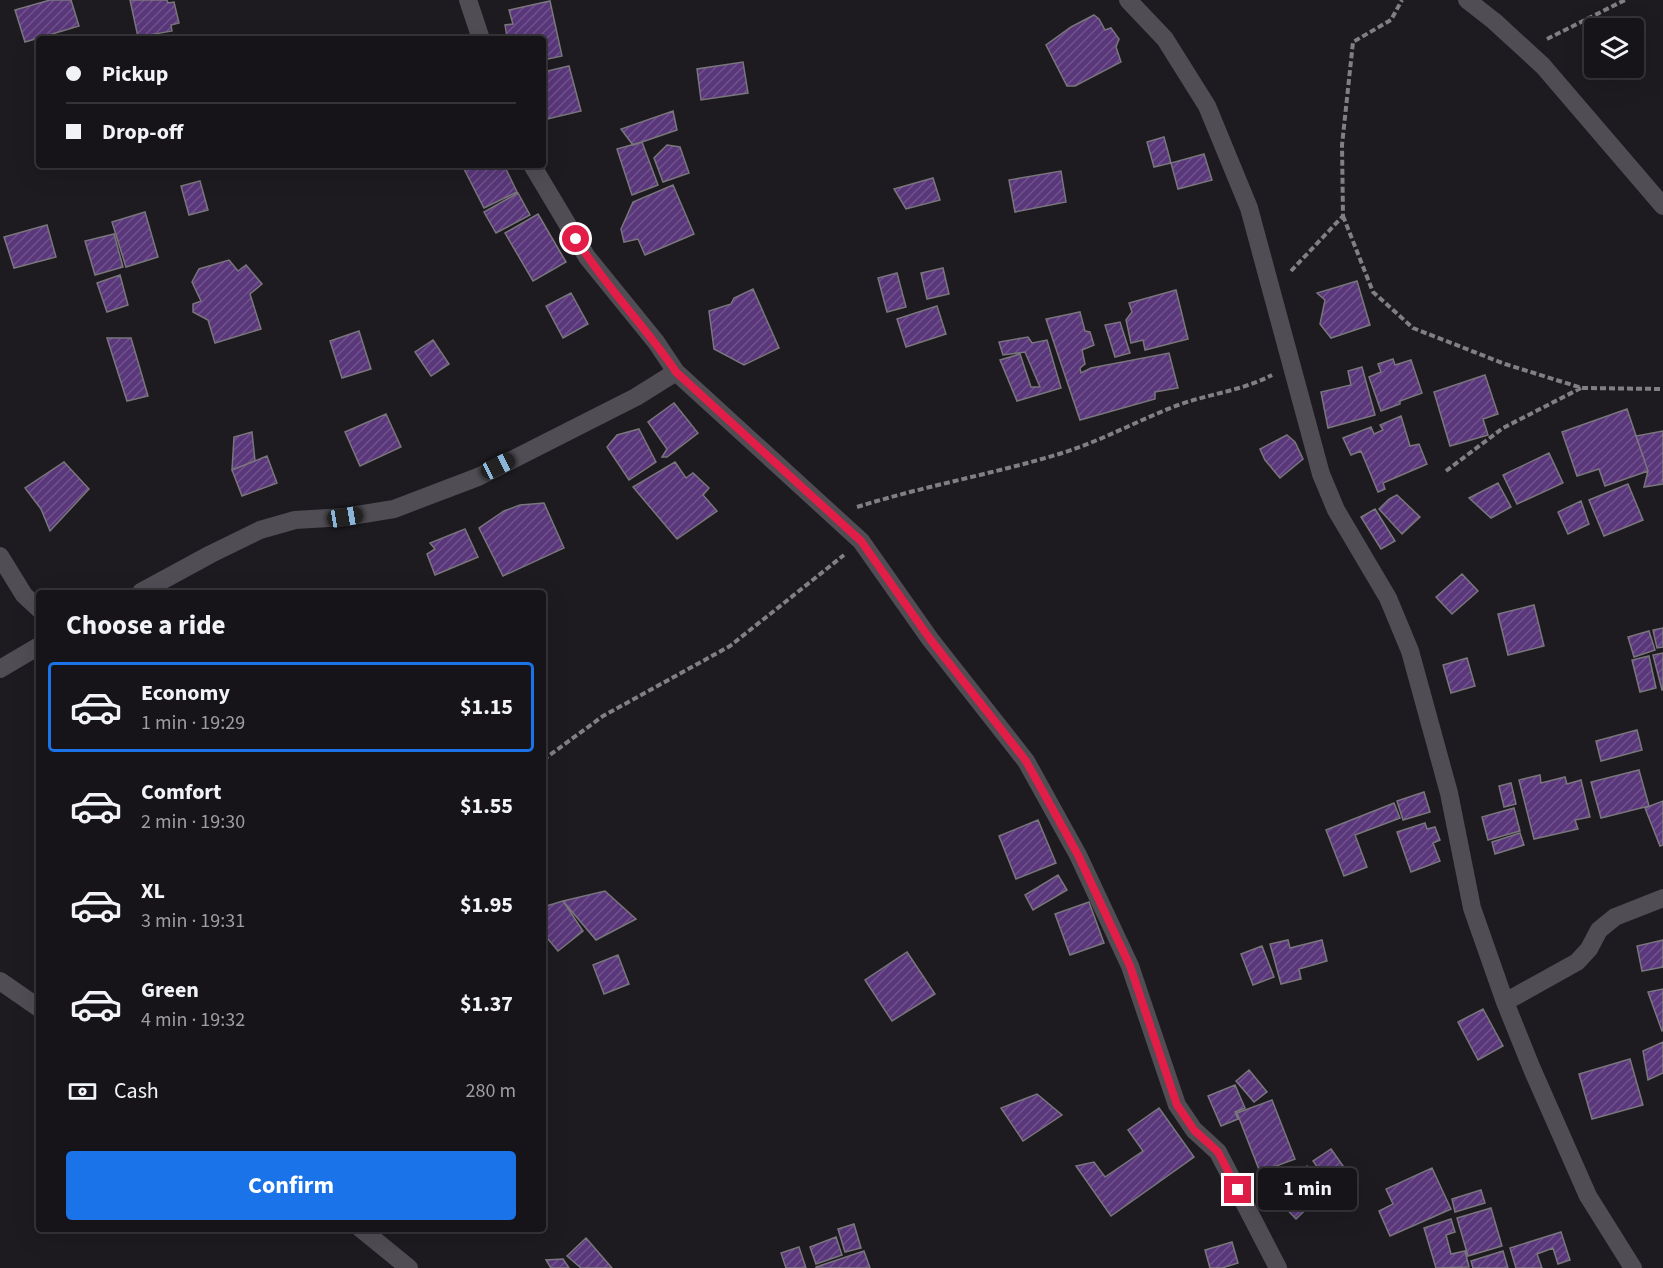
<!DOCTYPE html>
<html lang="en">
<head>
<meta charset="utf-8">
<style>
	:root { --surface:#161418; --page:#232125; --text:#f1f3f6; --muted:#9e9ea2; --line:#353337; --accent:#1a73e8 }
	body { margin:0; font-family:"Source Sans 3",sans-serif; background:var(--page); color:var(--text); height:100vh; display:flex; flex-direction:column; font-size:22px; white-space:nowrap }
	* { box-sizing:border-box; margin:0 }
	p { font-size:20px; color:var(--muted) }
	.icon { flex:none; width:33px; height:33px; fill:none; stroke:currentColor; stroke-width:2; stroke-linecap:round; stroke-linejoin:round }
	.map { position:relative; flex:1; overflow:hidden }
	.side { position:absolute; left:36px; top:590px; width:510px; height:642px; display:flex; flex-direction:column; background:var(--surface); border-radius:6px; box-shadow:0 6px 24px #0002,0 0 0 2px var(--line) }
	.side>* { flex:none }
	.top-card { position:absolute; left:36px; top:36px; width:510px; height:132px; border-radius:6px; box-shadow:0 6px 24px #0002,0 0 0 2px var(--line); display:grid; align-content:center; height:132px; padding:0 30px; background:var(--surface) }
	.controls { position:absolute; left:1584px; top:18px; display:grid; gap:12px }
	.controls a { display:grid; place-items:center; width:60px; height:60px; border-radius:6px; background:var(--surface); box-shadow:0 6px 24px #0002,0 0 0 2px var(--line); font-size:30px }
	.end { position:absolute; width:27px; height:27px; margin:-14px; border:8px solid #e11d48; background:#fff; box-shadow:0 0 0 3px #fff }
	.from { border-radius:50% }
	.bubble { position:absolute; height:42px; border-radius:6px; background:var(--surface); box-shadow:0 6px 24px #0002,0 0 0 2px var(--line); font-size:20px; font-weight:700; line-height:42px; text-align:center }
	.car { position:absolute; width:18px; height:36px; margin:-18px -9px; border-radius:8px; box-shadow:0 0 4px 2px #0007; background:linear-gradient(#222 24%,#8ab4d8 0 40%,#222 0 76%,#8ab4d8 0 86%,#222 0) }
	.top-card b { display:flex; align-items:center; gap:21px; height:57px; font-size:22px }
	.top-card b+b { border-top:2px solid var(--line) }
	.top-card i { width:15px; height:15px; background:var(--text) }
	ul { padding:0; list-style:none }
	li { display:flex; align-items:center; gap:18px; height:90px; margin:0 12px 9px; padding:0 18px; border:3px solid transparent; border-radius:6px }
	li div { flex:1 }
	li b { display:block; font-size:22px }
	li em { font-style:normal; font-weight:700 }
	li.on { border-color:var(--accent) }
	li>.icon { width:54px; height:54px; stroke-width:1.5 }
	h2 { padding:0 30px; font-size:27px; line-height:72px }
	.pay { display:flex; align-items:center; gap:15px; height:66px; padding:0 30px; font-size:22px }
	.pay p { margin-inline-start:auto }
	.cta { display:flex; gap:12px; margin-top:auto; padding:12px 30px }
	.cta a { flex:1; height:69px; border-radius:6px; background:var(--accent); color:#fff; font-size:24px; font-weight:700; line-height:69px; text-align:center }
	.map>svg:first-child { display:block }
</style>
</head>
<body>
<div class="map">
<svg width="1663" height="1268" viewBox="0 0 1663 1268">
	<defs>
		<pattern id="building-hatch" width="6" height="6" patternUnits="userSpaceOnUse" patternTransform="scale(1.5)"><rect width="6" height="6" fill="#59377a"/><path d="M-1 1l2-2M0 6l6-6M5 7l2-2" fill="none" stroke="#70538c"/></pattern>
	</defs>
	<rect width="100%" height="100%" fill="#1d1b20"/>
	<path fill="url(#building-hatch)" stroke="#79767c" stroke-width="1.5" d="M 50,0 L 71,0 L 79,26 L 25,42 L 15,10 Z
		M 130,0 L 167,0 L 168,3 L 174,2 L 179,23 L 171,25 L 172,31 L 138,37 Z
		M 550,1 L 562,56 L 543,60 L 543,39 L 515,39 L 514,36 L 507,37 L 505,25 L 513,24 L 509,10 Z
		M 1094,15 L 1099,19 L 1105,30 L 1111,28 L 1119,39 L 1116,47 L 1121,62 L 1075,86 L 1067,86 L 1046,45 L 1071,27 Z
		M 743,62 L 748,93 L 701,100 L 697,69 Z
		M 569,66 L 581,111 L 543,120 L 543,72 Z
		M 673,111 L 677,130 L 633,145 L 621,129 Z
		M 1164,137 L 1171,163 L 1154,167 L 1147,142 Z
		M 642,142 L 658,185 L 632,195 L 617,149 Z
		M 667,145 L 680,147 L 689,173 L 663,182 L 654,158 Z
		M 1204,154 L 1212,180 L 1178,189 L 1171,163 Z
		M 462,165 L 504,165 L 517,192 L 484,208 Z
		M 1061,171 L 1066,202 L 1015,212 L 1009,180 Z
		M 933,178 L 940,200 L 906,209 L 894,189 Z
		M 200,181 L 208,210 L 189,215 L 181,186 Z
		M 673,185 L 694,234 L 645,255 L 638,239 L 624,242 L 621,229 L 633,202 Z
		M 518,193 L 530,215 L 496,233 L 484,212 Z
		M 145,212 L 158,257 L 126,267 L 112,222 Z
		M 538,214 L 566,262 L 533,281 L 505,233 Z
		M 47,225 L 56,257 L 14,268 L 4,237 Z
		M 114,234 L 123,267 L 95,275 L 85,241 Z
		M 229,260 L 238,271 L 246,265 L 262,284 L 250,294 L 261,329 L 215,343 L 208,320 L 193,312 L 193,304 L 201,301 L 192,282 L 199,269 Z
		M 943,268 L 949,294 L 927,299 L 921,273 Z
		M 897,273 L 906,307 L 887,312 L 878,278 Z
		M 120,275 L 128,305 L 107,312 L 97,283 Z
		M 1357,281 L 1370,325 L 1331,338 L 1320,324 L 1325,300 L 1317,293 Z
		M 753,289 L 779,348 L 744,365 L 714,349 L 709,311 L 731,304 L 734,298 Z
		M 1176,290 L 1188,339 L 1145,350 L 1143,340 L 1131,343 L 1126,320 L 1132,312 L 1129,303 Z
		M 571,293 L 588,324 L 563,338 L 546,306 Z
		M 937,306 L 946,334 L 906,347 L 897,319 Z
		M 1080,312 L 1085,331 L 1090,332 L 1094,345 L 1082,350 L 1085,364 L 1080,368 L 1081,373 L 1091,368 L 1169,353 L 1178,388 L 1155,392 L 1155,399 L 1080,420 L 1046,319 Z
		M 1120,322 L 1130,353 L 1115,357 L 1105,325 Z
		M 359,331 L 371,369 L 342,378 L 330,341 Z
		M 1028,337 L 1032,343 L 1047,340 L 1061,388 L 1017,401 L 1000,360 L 1020,354 L 1031,387 L 1040,387 L 1025,352 L 1003,355 L 999,342 Z
		M 107,338 L 131,338 L 148,396 L 127,401 Z
		M 433,340 L 449,364 L 431,376 L 415,352 Z
		M 1393,359 L 1395,365 L 1411,360 L 1422,393 L 1400,401 L 1400,404 L 1381,411 L 1369,377 L 1381,372 L 1378,364 Z
		M 1362,367 L 1375,415 L 1328,428 L 1321,392 L 1351,385 L 1348,371 Z
		M 1485,375 L 1498,414 L 1483,419 L 1488,435 L 1450,446 L 1434,392 Z
		M 674,403 L 698,433 L 667,457 L 662,457 L 667,449 L 648,422 Z
		M 1627,409 L 1648,471 L 1605,486 L 1599,469 L 1577,476 L 1562,432 Z
		M 386,414 L 401,447 L 360,466 L 345,432 Z
		M 1401,416 L 1410,446 L 1419,444 L 1427,464 L 1383,483 L 1385,489 L 1378,492 L 1361,451 L 1351,455 L 1343,438 L 1371,427 L 1374,434 L 1383,430 L 1380,425 Z
		M 639,429 L 656,462 L 629,480 L 607,447 L 617,435 Z
		M 1663,431 L 1663,484 L 1644,487 L 1648,471 L 1636,436 Z
		M 252,432 L 255,461 L 232,470 L 234,437 Z
		M 1287,435 L 1295,442 L 1303,459 L 1280,478 L 1265,460 L 1260,449 Z
		M 1549,453 L 1563,483 L 1517,504 L 1503,475 Z
		M 267,456 L 277,483 L 242,496 L 232,470 Z
		M 64,462 L 89,489 L 50,531 L 41,509 L 25,488 Z
		M 675,462 L 686,478 L 693,473 L 709,488 L 703,495 L 717,511 L 677,539 L 633,487 Z
		M 1498,483 L 1511,507 L 1491,518 L 1469,498 Z
		M 1628,484 L 1643,520 L 1604,536 L 1589,500 Z
		M 1397,495 L 1420,517 L 1402,534 L 1379,509 L 1389,499 Z
		M 1581,501 L 1589,524 L 1568,534 L 1558,512 Z
		M 544,503 L 564,548 L 503,576 L 479,528 L 504,511 L 520,505 Z
		M 1375,509 L 1395,541 L 1381,549 L 1361,517 Z
		M 465,529 L 478,557 L 435,575 L 427,554 L 435,549 L 430,543 Z
		M 1462,574 L 1478,591 L 1452,614 L 1436,597 Z
		M 1534,605 L 1544,646 L 1508,655 L 1498,614 Z
		M 1663,628 L 1663,647 L 1657,648 L 1653,630 Z
		M 1649,631 L 1655,650 L 1634,657 L 1628,637 Z
		M 1663,653 L 1663,690 L 1662,690 L 1653,655 Z
		M 1649,656 L 1656,688 L 1640,692 L 1632,660 Z
		M 1467,658 L 1475,686 L 1451,693 L 1443,665 Z
		M 1637,730 L 1642,750 L 1601,761 L 1596,741 Z
		M 1639,770 L 1649,806 L 1601,818 L 1591,782 Z
		M 1540,775 L 1541,783 L 1565,777 L 1567,784 L 1581,780 L 1590,817 L 1575,820 L 1578,829 L 1534,839 L 1519,780 Z
		M 1511,783 L 1516,804 L 1504,807 L 1499,786 Z
		M 1424,792 L 1430,812 L 1403,820 L 1397,801 Z
		M 1663,801 L 1663,845 L 1660,846 L 1645,808 Z
		M 1394,803 L 1400,818 L 1355,835 L 1367,867 L 1344,876 L 1326,830 Z
		M 1514,808 L 1520,831 L 1488,840 L 1482,817 Z
		M 1038,820 L 1056,863 L 1016,879 L 999,836 Z
		M 1425,823 L 1427,829 L 1435,827 L 1440,840 L 1433,843 L 1440,861 L 1411,872 L 1397,832 Z
		M 1520,833 L 1524,845 L 1495,854 L 1492,842 Z
		M 1058,875 L 1067,890 L 1033,910 L 1025,895 Z
		M 605,891 L 636,919 L 596,940 L 563,901 Z
		M 563,901 L 583,931 L 558,951 L 543,933 L 543,907 Z
		M 1089,902 L 1104,943 L 1070,955 L 1055,914 Z
		M 1288,940 L 1290,948 L 1322,940 L 1327,961 L 1299,969 L 1301,979 L 1281,984 L 1270,944 Z
		M 1663,940 L 1663,967 L 1642,971 L 1637,946 Z
		M 1262,946 L 1274,977 L 1253,985 L 1241,954 Z
		M 907,952 L 935,994 L 892,1021 L 865,980 Z
		M 618,955 L 629,984 L 604,994 L 593,965 Z
		M 1663,989 L 1663,1030 L 1662,1031 L 1648,992 Z
		M 1483,1009 L 1503,1046 L 1478,1060 L 1458,1022 Z
		M 1663,1042 L 1663,1073 L 1648,1080 L 1643,1051 Z
		M 1630,1059 L 1643,1105 L 1592,1119 L 1579,1074 Z
		M 1249,1070 L 1267,1092 L 1254,1102 L 1236,1081 Z
		M 1235,1085 L 1245,1108 L 1235,1112 L 1238,1119 L 1221,1126 L 1208,1096 Z
		M 1037,1094 L 1062,1115 L 1023,1141 L 1001,1108 Z
		M 1272,1100 L 1295,1159 L 1260,1172 L 1237,1113 Z
		M 1159,1108 L 1194,1157 L 1111,1216 L 1076,1166 L 1094,1162 L 1105,1177 L 1143,1151 L 1128,1130 Z
		M 1331,1149 L 1358,1187 L 1340,1199 L 1313,1161 Z
		M 1307,1166 L 1328,1188 L 1296,1219 L 1275,1197 Z
		M 1432,1168 L 1451,1209 L 1390,1236 L 1379,1211 L 1393,1204 L 1386,1189 Z
		M 1481,1190 L 1485,1203 L 1455,1212 L 1452,1199 Z
		M 1491,1208 L 1502,1246 L 1468,1256 L 1457,1218 Z
		M 1451,1219 L 1455,1232 L 1446,1235 L 1451,1254 L 1465,1251 L 1469,1267 L 1436,1268 L 1424,1228 Z
		M 854,1224 L 861,1248 L 845,1252 L 838,1229 Z
		M 1561,1232 L 1570,1260 L 1558,1264 L 1553,1248 L 1537,1254 L 1542,1268 L 1516,1268 L 1510,1248 Z
		M 836,1237 L 842,1255 L 816,1264 L 810,1247 Z
		M 586,1238 L 612,1268 L 581,1268 L 567,1256 Z
		M 1232,1242 L 1238,1263 L 1222,1268 L 1210,1268 L 1205,1250 Z
		M 799,1247 L 806,1268 L 786,1268 L 781,1253 Z
		M 864,1251 L 870,1268 L 816,1268 L 816,1267 Z
		M 1503,1251 L 1508,1268 L 1473,1268 L 1471,1261 Z
		M 563,1259 L 569,1268 L 551,1268 L 546,1260 Z"/>
	<g fill="none" stroke-linecap="round" stroke-linejoin="round">
		<path stroke="#807f83" stroke-width="4" stroke-dasharray="6 3" stroke-linecap="butt" d="M 1547,39 L 1625,0
			M 1343,216 L 1373,292 L 1413,328 L 1505,364 L 1582,388 L 1663,389
			M 1291,271 L 1343,216 L 1342,145 L 1353,42 L 1391,20 L 1402,0
			M 1446,471 L 1503,428 L 1581,388
			M 857,507 C 924,486 993,474 1059,454 C 1102,441 1140,419 1181,404 C 1213,393 1241,391 1272,375
			M 543,760 L 603,716 L 730,646 L 844,555"/>
		<path stroke="#504e54" stroke-width="18" d="M 468,0 L 481,39
			M 1128,0 L 1165,39 L 1207,106 L 1249,208 L 1321,474 L 1336,510 L 1388,598 L 1410,651 L 1449,793 L 1472,908 L 1505,1002 L 1532,1069 L 1588,1196 L 1633,1268
			M 1467,0 L 1494,21 L 1543,66 L 1663,206
			M 532,165 L 587,257 L 656,342 L 676,372 L 861,541 L 930,639 L 1026,761 L 1078,855 L 1130,966 L 1177,1105 L 1194,1130 L 1218,1152 L 1278,1268
			M 0,556 L 24,595 L 39,609
			M 141,592 L 211,554 L 260,530 L 295,520 L 345,517 L 394,509 L 478,477 L 636,397 L 676,372
			M 0,669 L 39,646
			M 0,981 L 39,1008
			M 1505,1002 L 1577,962 L 1589,949 L 1599,930 L 1615,917 L 1663,898
			M 360,1228 L 409,1268"/>
	</g>
	<g fill="none" stroke-linecap="round" stroke-linejoin="round">
		<path stroke="#e11d48" stroke-width="8" d="M 576,239 C 605,286 645,326 676,372 L 861,541 L 930,639 L 1026,761 L 1078,855 L 1130,966 L 1177,1105 L 1194,1130 L 1218,1152 L 1238,1190"/>
	</g>
</svg>
<div class="controls">
<a><svg class="icon" aria-label="layers" viewBox="0 0 24 24"><path d="M12 4l9 5-9 5-9-5zM3 14l9 5 9-5"/></svg></a>
</div>
<i class="end from" style="left:576px;top:239px"></i>
<i class="end" style="left:1238px;top:1190px"></i>
<div class="bubble" style="left:1258px;top:1168px;width:99px">1 min</div>
<i class="car" style="left:498px;top:466px;rotate:63deg"></i>
<i class="car" style="left:345px;top:517px;rotate:81deg"></i>
<div class="top-card">
<b><i class="from"></i>Pickup</b>
<b><i></i>Drop-off</b>
</div>
<section class="side">
<h2>Choose a ride</h2>
<ul>
<li class="on"><svg class="icon" aria-label="car" viewBox="0 0 24 24"><path d="M5 17H2v-5l4-1 3-4h7l3 4 3 1v5h-3M9 17h6M6 11h13"/><circle cx="7" cy="17" r="2"/><circle cx="17" cy="17" r="2"/></svg><div><b>Economy</b><p>1 min · 19:29</p></div><em>$1.15</em></li>
<li><svg class="icon" aria-label="car" viewBox="0 0 24 24"><path d="M5 17H2v-5l4-1 3-4h7l3 4 3 1v5h-3M9 17h6M6 11h13"/><circle cx="7" cy="17" r="2"/><circle cx="17" cy="17" r="2"/></svg><div><b>Comfort</b><p>2 min · 19:30</p></div><em>$1.55</em></li>
<li><svg class="icon" aria-label="car" viewBox="0 0 24 24"><path d="M5 17H2v-5l4-1 3-4h7l3 4 3 1v5h-3M9 17h6M6 11h13"/><circle cx="7" cy="17" r="2"/><circle cx="17" cy="17" r="2"/></svg><div><b>XL</b><p>3 min · 19:31</p></div><em>$1.95</em></li>
<li><svg class="icon" aria-label="car" viewBox="0 0 24 24"><path d="M5 17H2v-5l4-1 3-4h7l3 4 3 1v5h-3M9 17h6M6 11h13"/><circle cx="7" cy="17" r="2"/><circle cx="17" cy="17" r="2"/></svg><div><b>Green</b><p>4 min · 19:32</p></div><em>$1.37</em></li>
</ul>
<div class="pay"><svg class="icon" aria-label="cash" viewBox="0 0 24 24"><path d="M3 7h18v10H3z"/><circle cx="12" cy="12" r="2"/></svg>Cash<p>280 m</p></div>
<div class="cta"><a>Confirm</a></div>
</section>
</div>
</body>
</html>
